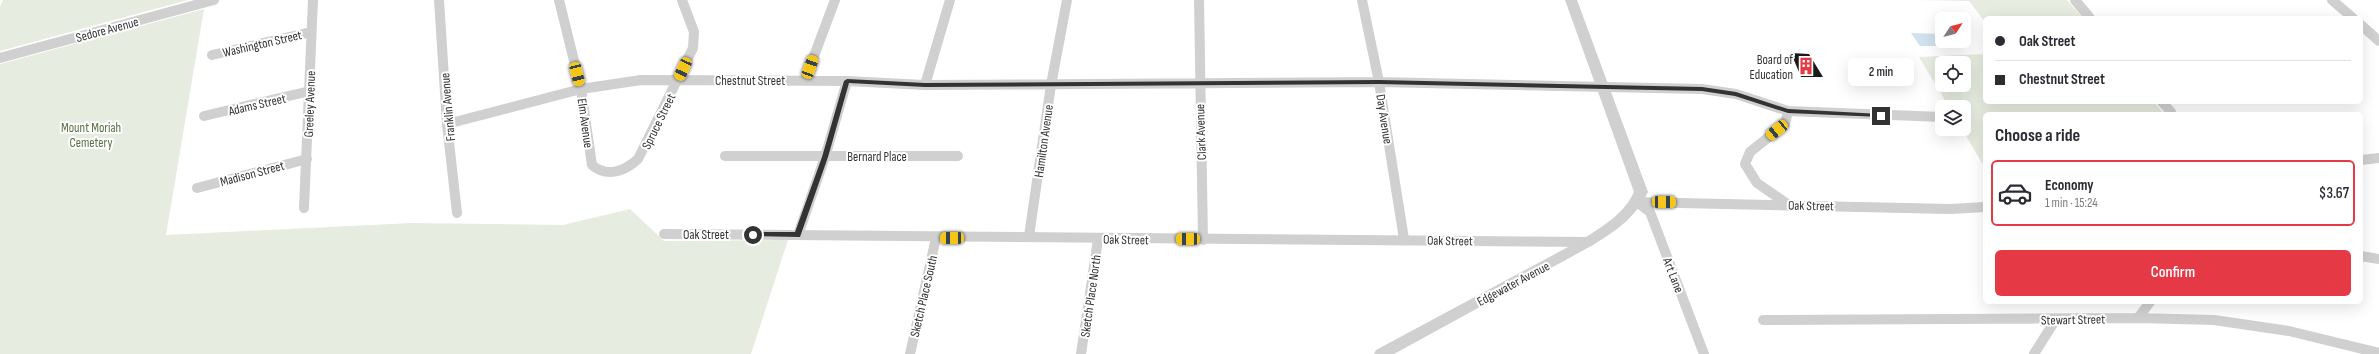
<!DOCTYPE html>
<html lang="en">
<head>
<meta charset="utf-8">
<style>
	:root { --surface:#fff; --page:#f2f2f3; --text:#2b2b33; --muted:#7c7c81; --line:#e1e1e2; --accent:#e63946 }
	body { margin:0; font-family:"Sofia Sans Condensed",sans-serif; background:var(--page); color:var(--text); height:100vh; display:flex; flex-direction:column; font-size:15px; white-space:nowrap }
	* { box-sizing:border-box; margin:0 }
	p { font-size:13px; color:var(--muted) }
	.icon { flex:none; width:22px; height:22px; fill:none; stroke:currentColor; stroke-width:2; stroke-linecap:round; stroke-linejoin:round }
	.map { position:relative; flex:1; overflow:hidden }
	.drawer { position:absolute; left:1983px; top:112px; width:380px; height:192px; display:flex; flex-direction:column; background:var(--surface); border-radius:6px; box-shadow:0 4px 16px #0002 }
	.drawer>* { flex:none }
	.top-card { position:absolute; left:1983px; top:16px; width:380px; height:88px; border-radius:6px; box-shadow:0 4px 16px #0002; display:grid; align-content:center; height:88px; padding:0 12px; background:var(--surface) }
	.needle { width:26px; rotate:54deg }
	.controls { position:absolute; left:1935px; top:12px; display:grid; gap:8px }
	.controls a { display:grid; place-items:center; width:36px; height:36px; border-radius:6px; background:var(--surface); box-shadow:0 4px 16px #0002; font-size:20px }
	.end { position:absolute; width:18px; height:18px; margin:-9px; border:5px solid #333; background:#fff; box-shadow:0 0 0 2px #fff }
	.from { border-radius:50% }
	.bubble { position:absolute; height:28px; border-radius:6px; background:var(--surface); box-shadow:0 4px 16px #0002; font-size:13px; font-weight:600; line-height:28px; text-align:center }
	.car { position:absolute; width:12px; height:24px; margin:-12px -6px; border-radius:5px; box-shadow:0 0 3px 1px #0007; background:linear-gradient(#f5c518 24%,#345 0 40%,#f5c518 0 76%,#345 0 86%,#f5c518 0) }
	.top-card b { display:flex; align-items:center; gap:14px; height:38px; font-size:15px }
	.top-card b+b { border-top:1px solid var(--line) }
	.top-card i { width:10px; height:10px; background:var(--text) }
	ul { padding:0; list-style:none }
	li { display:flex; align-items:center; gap:12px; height:66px; margin:0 8px 6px; padding:0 4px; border:2px solid transparent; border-radius:6px }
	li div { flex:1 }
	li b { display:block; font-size:15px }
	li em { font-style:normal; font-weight:600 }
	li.selected { border-color:var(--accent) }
	li>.icon { width:36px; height:36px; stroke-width:1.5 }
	h2 { padding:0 12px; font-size:18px; line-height:48px }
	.primary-button { display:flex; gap:8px; margin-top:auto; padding:8px 12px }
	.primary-button a { flex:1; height:46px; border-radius:6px; background:var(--accent); color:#fff; font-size:16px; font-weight:600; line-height:46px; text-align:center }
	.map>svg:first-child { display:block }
</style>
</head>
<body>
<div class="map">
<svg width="2379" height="354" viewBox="0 0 2379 354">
	<rect width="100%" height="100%" fill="#fff"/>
	<path fill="#e6ecdf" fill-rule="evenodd" d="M 3,0 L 188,0 L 0,51 L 0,7 Z
		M 1918,0 L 2067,0 L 2083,18 L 1985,18 L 1985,22 L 1969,1 Z
		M 204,9 L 166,235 L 412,223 L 563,225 L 630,209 L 664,241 L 788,240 L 751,354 L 0,354 L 0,64 Z
		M 1985,54 L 1985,102 L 2154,102 L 2164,114 L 1985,114 L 1985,168 L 1962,129 L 1964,129 L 1964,107 L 1949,107 L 1919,57 ZM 1942,63 L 1964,63 L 1964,85 L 1942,85 Z"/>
	<path fill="#cfe2ee" d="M 1911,33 L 1942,34 L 1942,41 L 1952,41 L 1956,46 L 1920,46 Z"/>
	<path fill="#1a1a1a" d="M 1791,53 L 1809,54 L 1823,77 L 1801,77 Z"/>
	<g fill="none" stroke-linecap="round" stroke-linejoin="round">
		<path stroke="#d0d0d0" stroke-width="10" d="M 439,0 L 447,124 L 457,213
			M 559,0 L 581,89 L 592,165 C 607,178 625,171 638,159 L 693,48 L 694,32 L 682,0
			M 1199,0 L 1203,240
			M 1362,0 L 1379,82 L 1404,239
			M 2075,0 L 2090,18
			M 2332,0 L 2353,18
			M 2361,25 L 2379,41
			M 212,55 L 311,32
			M 0,58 L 214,0
			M 805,80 L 835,0
			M 925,85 L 950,0
			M 2162,102 L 2171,112
			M 1788,111 L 1785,124 L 1750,152 L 1745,164 L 1757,183 L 1789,205
			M 204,116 L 310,91
			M 447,124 L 581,89 L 641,80 L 847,81 L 925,85 L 1379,82 L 1702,89 L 1736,94 L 1788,111 L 1942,117
			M 725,156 L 958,156
			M 2361,160 L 2379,158
			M 197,188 L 307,159
			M 1637,202 L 1951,209 L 1985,207
			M 1637,202 L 1650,212 L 1704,354
			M 304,208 L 313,0
			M 664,234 L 1588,242
			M 798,235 L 825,157 L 847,81
			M 1029,236 L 1051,85 L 1067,0
			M 2361,256 L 2379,259
			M 2138,318 L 2150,302
			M 1763,320 L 2138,318 L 2214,320 L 2289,331 L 2379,353
			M 910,354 L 936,238
			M 1081,354 L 1098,239
			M 2034,354 L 2056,319"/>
		<path fill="#d0d0d0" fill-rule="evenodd" d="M 1565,0 L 1577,0 L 1648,192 C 1636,217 1616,231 1593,245 L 1394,354 L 1374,354 L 1376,350 L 1583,239 C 1603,226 1624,214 1634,192 Z"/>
	</g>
	<path fill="#333" d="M 847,79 L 925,83 L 1379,80 L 1702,87 L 1736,92 L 1788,109 L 1881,114 L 1884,116 L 1881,117 L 1788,113 L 1735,96 L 1702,91 L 1379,84 L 925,87 L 849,83 L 828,157 L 800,237 L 751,236 L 751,233 L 753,232 L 795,232 L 822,157 L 844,81 Z"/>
	<defs>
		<g id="building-bare" transform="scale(1.38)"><path d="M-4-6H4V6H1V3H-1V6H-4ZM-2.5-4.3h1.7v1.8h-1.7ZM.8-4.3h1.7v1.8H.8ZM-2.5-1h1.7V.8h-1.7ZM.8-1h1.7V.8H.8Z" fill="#e63946" stroke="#fff" stroke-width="2.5" paint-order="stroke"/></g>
	</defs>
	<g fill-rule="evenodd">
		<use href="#building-bare" x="1806" y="66"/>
	</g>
	<g text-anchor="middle" stroke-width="4" stroke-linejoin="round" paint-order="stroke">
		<g font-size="13" fill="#333" stroke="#fff">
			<text transform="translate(107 29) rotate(-15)" y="5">Sedore Avenue</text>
			<text transform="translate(262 43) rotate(-13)" y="5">Washington Street</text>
			<text x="750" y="85">Chestnut Street</text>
			<text transform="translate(257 104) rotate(-13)" y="5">Adams Street</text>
			<text transform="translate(309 104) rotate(-88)" y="5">Greeley Avenue</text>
			<text transform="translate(447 107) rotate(-95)" y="5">Franklin Avenue</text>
			<text transform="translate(1385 119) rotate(81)" y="5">Day Avenue</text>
			<text transform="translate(658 121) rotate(-64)" y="5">Spruce Street</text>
			<text transform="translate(586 123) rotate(82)" y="5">Elm Avenue</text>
			<text transform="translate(1200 132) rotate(-92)" y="5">Clark Avenue</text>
			<text transform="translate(1043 141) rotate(-82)" y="5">Hamilton Avenue</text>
			<text x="877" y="161">Bernard Place</text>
			<text transform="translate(252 173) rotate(-15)" y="5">Madison Street</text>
			<text transform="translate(1811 205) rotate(1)" y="5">Oak Street</text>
			<text x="706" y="239">Oak Street</text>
			<text transform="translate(1126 239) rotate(1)" y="5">Oak Street</text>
			<text transform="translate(1450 240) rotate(1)" y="5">Oak Street</text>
			<text transform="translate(1674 275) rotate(69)" y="5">Art Lane</text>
			<text transform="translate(1513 283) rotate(-28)" y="5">Edgewater Avenue</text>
			<text transform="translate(923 296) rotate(-77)" y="5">Sketch Place South</text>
			<text transform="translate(1090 296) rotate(-82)" y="5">Sketch Place North</text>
			<text transform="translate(2073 319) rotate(-1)" y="5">Stewart Street</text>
		</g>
		<g font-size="13" fill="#333" stroke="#fff" text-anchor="end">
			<text x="1793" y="64">Board of<tspan x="1793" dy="15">Education</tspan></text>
		</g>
		<g font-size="13" fill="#56703f" stroke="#fff">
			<text x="91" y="132">Mount Moriah<tspan x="91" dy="15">Cemetery</tspan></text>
		</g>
	</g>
</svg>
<div class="controls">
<a><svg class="needle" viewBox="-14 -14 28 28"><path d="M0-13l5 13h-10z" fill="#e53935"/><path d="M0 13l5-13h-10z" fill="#7c7c81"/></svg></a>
<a><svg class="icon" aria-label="locate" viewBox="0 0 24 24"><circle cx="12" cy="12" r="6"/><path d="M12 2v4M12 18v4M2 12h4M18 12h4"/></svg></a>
<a><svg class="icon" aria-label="layers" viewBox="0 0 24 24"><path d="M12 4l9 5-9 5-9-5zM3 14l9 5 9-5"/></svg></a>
</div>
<i class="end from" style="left:753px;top:235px"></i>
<i class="end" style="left:1881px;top:116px"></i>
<div class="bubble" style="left:1848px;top:58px;width:66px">2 min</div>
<i class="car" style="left:810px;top:67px;rotate:20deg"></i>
<i class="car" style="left:683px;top:69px;rotate:205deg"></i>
<i class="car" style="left:577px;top:74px;rotate:166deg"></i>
<i class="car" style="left:1777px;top:130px;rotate:231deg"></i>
<i class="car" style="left:1664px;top:202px;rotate:91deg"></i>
<i class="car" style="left:952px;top:238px;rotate:269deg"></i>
<i class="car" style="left:1188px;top:239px;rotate:270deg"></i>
<div class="top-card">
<b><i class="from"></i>Oak Street</b>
<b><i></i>Chestnut Street</b>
</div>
<section class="drawer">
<h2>Choose a ride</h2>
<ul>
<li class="selected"><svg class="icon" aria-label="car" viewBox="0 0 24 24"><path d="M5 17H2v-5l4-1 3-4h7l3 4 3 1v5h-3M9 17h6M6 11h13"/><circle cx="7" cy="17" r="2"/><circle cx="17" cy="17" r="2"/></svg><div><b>Economy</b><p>1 min · 15:24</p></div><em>$3.67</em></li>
</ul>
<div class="primary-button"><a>Confirm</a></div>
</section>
</div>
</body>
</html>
